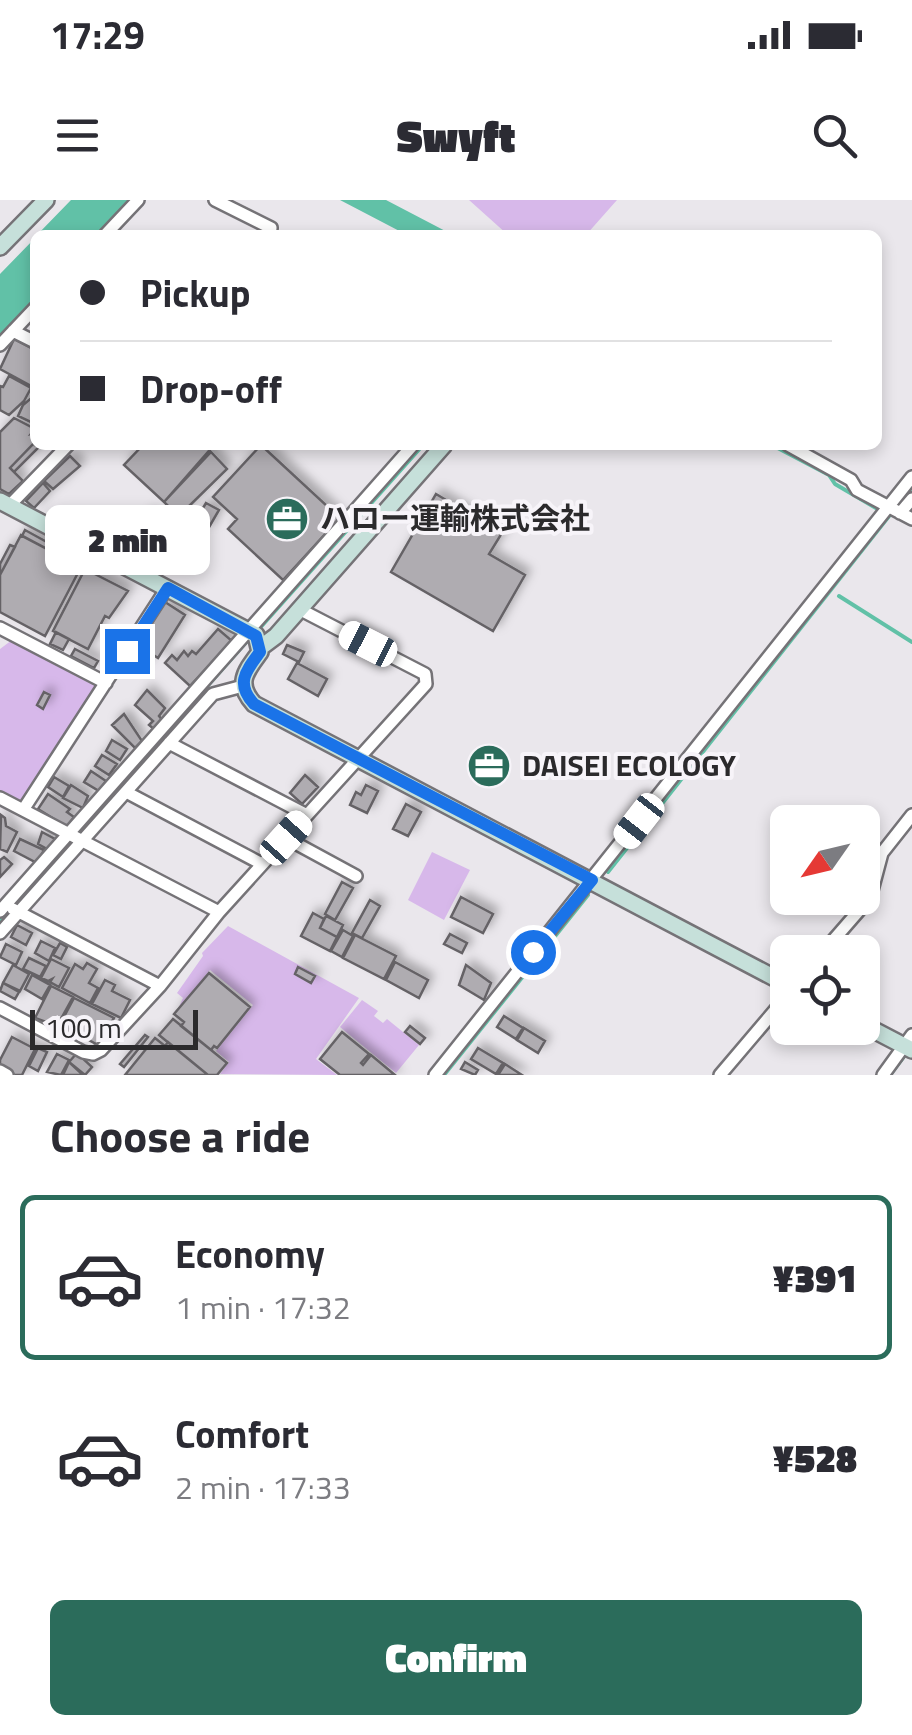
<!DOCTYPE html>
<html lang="en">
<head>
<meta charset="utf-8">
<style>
	:root { --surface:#fff; --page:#f2f2f3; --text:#2b2b33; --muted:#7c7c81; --line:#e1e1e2; --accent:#2b6c5b }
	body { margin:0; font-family:"Titillium Web","Noto Sans JP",sans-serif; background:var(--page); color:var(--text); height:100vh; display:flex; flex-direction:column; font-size:38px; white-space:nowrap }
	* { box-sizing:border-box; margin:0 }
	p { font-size:32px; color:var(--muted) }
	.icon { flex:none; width:55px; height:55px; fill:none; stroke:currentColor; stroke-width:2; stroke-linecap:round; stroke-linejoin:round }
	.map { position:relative; height:875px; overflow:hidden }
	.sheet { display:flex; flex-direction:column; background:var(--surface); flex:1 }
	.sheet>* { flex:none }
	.guide { position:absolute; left:30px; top:30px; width:852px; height:220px; border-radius:15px; box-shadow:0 5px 15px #0003; display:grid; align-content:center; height:220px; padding:0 50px; background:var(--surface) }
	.needle { width:65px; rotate:236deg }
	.fabs { position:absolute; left:770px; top:605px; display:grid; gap:20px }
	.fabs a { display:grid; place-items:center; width:110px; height:110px; border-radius:15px; background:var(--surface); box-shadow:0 5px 15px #0003; font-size:50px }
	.scale { position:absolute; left:30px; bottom:25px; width:168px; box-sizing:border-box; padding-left:10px; border:5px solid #2b2a2c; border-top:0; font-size:28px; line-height:35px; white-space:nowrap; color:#2b2a2c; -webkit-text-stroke:8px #f7f4f9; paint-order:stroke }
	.end { position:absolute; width:45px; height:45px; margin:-22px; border:12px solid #1a73e8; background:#fff; box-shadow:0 0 0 5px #fff }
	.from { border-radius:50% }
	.bubble { position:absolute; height:70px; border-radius:15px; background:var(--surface); box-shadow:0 5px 15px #0003; font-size:32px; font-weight:800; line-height:70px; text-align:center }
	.car { position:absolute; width:30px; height:60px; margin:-30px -15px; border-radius:12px; box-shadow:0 0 8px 2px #0007; background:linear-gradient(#fff 24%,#345 0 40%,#fff 0 76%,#345 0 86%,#fff 0) }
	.guide b { display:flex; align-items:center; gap:35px; height:95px; font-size:38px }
	.guide b+b { border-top:2px solid var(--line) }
	.guide i { width:25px; height:25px; background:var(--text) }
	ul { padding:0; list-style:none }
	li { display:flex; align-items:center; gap:30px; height:165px; margin:0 20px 15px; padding:0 30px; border:5px solid transparent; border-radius:15px }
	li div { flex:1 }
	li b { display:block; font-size:38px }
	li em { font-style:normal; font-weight:800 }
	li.active { border-color:var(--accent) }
	li>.icon { width:90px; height:90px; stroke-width:1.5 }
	h2 { padding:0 50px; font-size:45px; line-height:120px }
	.cta { display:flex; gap:20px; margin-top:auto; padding:20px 50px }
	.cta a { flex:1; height:115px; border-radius:15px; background:var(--accent); color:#fff; font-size:40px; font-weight:800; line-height:115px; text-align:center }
	.status { display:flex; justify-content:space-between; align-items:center; height:70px; padding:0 50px; background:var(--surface); direction:ltr }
	.status svg { height:28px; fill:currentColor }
	header { display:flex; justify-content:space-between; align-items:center; height:130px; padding:0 50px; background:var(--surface); font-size:45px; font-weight:800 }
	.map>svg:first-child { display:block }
</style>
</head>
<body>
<div class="status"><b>17:29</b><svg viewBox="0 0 49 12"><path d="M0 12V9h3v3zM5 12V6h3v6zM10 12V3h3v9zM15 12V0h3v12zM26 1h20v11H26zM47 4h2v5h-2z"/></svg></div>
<header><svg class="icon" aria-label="menu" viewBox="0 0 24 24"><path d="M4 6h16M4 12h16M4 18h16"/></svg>Swyft<svg class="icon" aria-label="search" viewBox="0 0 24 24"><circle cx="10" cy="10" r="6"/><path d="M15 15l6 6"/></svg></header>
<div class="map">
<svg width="912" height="875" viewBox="0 0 912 875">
	<defs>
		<filter id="shadow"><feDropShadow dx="5.5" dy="-5.5" stdDeviation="5" flood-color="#0004"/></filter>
	</defs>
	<rect width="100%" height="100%" fill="#eae7ec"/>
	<path fill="#d7b8ea" d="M 469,0 L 617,0 L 586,35 L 508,35 Z
		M 12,440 L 93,482 L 96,489 L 24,600 L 18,603 L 0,594 L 0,449 Z
		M 432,652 L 470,670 L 444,720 L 408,700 Z
		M 228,726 L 359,798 L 316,859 L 337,875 L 220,874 L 229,862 L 216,851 L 253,805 L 210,770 L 178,809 L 183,798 L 177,793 L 203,756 L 202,753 Z
		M 362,800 L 378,811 L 374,816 L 383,823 L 387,819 L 419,845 L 396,873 L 340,827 Z"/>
	<path fill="#61c1a7" d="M 71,0 L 131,0 L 97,35 L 37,35 Z
		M 340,0 L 386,0 L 453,35 L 407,35 Z
		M 35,38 L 35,99 L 0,135 L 0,74 Z"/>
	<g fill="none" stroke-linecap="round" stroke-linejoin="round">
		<path stroke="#61c1a7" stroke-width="4" d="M 772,245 L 829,275 L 835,284 L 881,311
			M 839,396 L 912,442
			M 259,429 L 423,245
			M 608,672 L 912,287
			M 0,720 L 249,439
			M 444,875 L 588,695
			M 890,875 L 908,851"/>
	</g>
	<path fill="#afacb1" stroke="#656266" stroke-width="2.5" filter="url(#shadow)" d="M 14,139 L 35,150 L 35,188 L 0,169 Z
		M 9,176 L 31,188 L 24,201 L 9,215 L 0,210 L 0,186 L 3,187 Z
		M 35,195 L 35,224 L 18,216 L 23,205 Z
		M 14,218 L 35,229 L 31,234 L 35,233 L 35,242 L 10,268 L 23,281 L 9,294 L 0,289 L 0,232 Z
		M 35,242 L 35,245 L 41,245 L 14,272 L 10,268 Z
		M 143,245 L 214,245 L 164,302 L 124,265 Z
		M 261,245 L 340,318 L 283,380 L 228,329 L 237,319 L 213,297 Z
		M 211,252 L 227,269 L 181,314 L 174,312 L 164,302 Z
		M 70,256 L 80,266 L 53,289 L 44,281 Z
		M 43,283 L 50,291 L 34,308 L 26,301 Z
		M 436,294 L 502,333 L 489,354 L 525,375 L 493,431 L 391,372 Z
		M 206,303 L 219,310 L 208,329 L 195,321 Z
		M 148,314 L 186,334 L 175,354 L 160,346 L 156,355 L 133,342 Z
		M 25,330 L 54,346 L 51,351 L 22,336 Z
		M 125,331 L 133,336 L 123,354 L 115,349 Z
		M 21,335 L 81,367 L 45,436 L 0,412 L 0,375 Z
		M 10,345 L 15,347 L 0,375 L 0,364 Z
		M 85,369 L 128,391 L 109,418 L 105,416 L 88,449 L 53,431 Z
		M 165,402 L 185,415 L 158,458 L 138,445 Z
		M 218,429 L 232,441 L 190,486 L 165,463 L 172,455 L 177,460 L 184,451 L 188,456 L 192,451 L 196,454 Z
		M 56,432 L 69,439 L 63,450 L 50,444 Z
		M 287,445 L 304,452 L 299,462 L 283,454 Z
		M 75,449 L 98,461 L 94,468 L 71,456 Z
		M 139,449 L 149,458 L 142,468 L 131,458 Z
		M 297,463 L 327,479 L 318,496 L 288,479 Z
		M 147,490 L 165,508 L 159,516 L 163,521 L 155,530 L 149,525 L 153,521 L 135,505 Z
		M 44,492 L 50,495 L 43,509 L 37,505 Z
		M 124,514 L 142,541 L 135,548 L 112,525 Z
		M 112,540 L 127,549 L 120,560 L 106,551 Z
		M 102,555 L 117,564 L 109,575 L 95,566 Z
		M 91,571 L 106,581 L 99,591 L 84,582 Z
		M 305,575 L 318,587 L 302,604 L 290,593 Z
		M 54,577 L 69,586 L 63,597 L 48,587 Z
		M 71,585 L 88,596 L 83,608 L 63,598 Z
		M 366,585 L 378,591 L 367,613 L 350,605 L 356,592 L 361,595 Z
		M 48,594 L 70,609 L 67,612 L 74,617 L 67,627 L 38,609 Z
		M 406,604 L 421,612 L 408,636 L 393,629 Z
		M 1,615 L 5,618 L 6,626 L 17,632 L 7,652 L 0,649 Z
		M 42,632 L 55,639 L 49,650 L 38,644 Z
		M 20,639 L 44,650 L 37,663 L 14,651 Z
		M 4,657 L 12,664 L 0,677 L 0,660 Z
		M 342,682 L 353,688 L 335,720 L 325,714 Z
		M 461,697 L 493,714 L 483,733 L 451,717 Z
		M 370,700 L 380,706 L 362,738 L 352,733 Z
		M 313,713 L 324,719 L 320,728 L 337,737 L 330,751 L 301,736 Z
		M 326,716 L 343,725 L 337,737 L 320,728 Z
		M 17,725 L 32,733 L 26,745 L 11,737 Z
		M 343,730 L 353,736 L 342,757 L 331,751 Z
		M 450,734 L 467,743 L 462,753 L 444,744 Z
		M 355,735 L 396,756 L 384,779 L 343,758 Z
		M 41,741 L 55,748 L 49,761 L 35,753 Z
		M 60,743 L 67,747 L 61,759 L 53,755 Z
		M 6,744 L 22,752 L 16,765 L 0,757 Z
		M 29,758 L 46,766 L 40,777 L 23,769 Z
		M 51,759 L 69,768 L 59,787 L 50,782 L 52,779 L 48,781 L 41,778 Z
		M 395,762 L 428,780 L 419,798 L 386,780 Z
		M 87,763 L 97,769 L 89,783 L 98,788 L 90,803 L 62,788 L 75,764 L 83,769 Z
		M 13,765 L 29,774 L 20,791 L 3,783 Z
		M 466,765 L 491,783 L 484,800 L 459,785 Z
		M 298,767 L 315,776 L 311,783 L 295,774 Z
		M 209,773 L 250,807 L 217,848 L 214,846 L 211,850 L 181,826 L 184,822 L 174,814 Z
		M 32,775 L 50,785 L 42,799 L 25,789 Z
		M 105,780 L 115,785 L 112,791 L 130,800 L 121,818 L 92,804 Z
		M 3,783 L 19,792 L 15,799 L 0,791 Z
		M 51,786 L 73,797 L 57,826 L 35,818 Z
		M 74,798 L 114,818 L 98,845 L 72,831 L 69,836 L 57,830 Z
		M 504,816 L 523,828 L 516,839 L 497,827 Z
		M 173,819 L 227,863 L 217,875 L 208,875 L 159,835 Z
		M 410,826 L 425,838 L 420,844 L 405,832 Z
		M 524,828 L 545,841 L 538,853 L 517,840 Z
		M 342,832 L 369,854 L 361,863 L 363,865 L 371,855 L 395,875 L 340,875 L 320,859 Z
		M 145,835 L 148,837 L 124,867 L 120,864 Z
		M 12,837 L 35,849 L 22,875 L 12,875 L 0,868 L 0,860 Z
		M 155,838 L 165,846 L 168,842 L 208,875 L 125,875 Z
		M 38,848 L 47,852 L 38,871 L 29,866 Z
		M 478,848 L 503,863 L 496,874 L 471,859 Z
		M 77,853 L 92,867 L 85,875 L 69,862 Z
		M 57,854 L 69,860 L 61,875 L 47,872 Z
		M 69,862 L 83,875 L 63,875 Z
		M 465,862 L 478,870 L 475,875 L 461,869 Z
		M 505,864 L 522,875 L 498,875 Z"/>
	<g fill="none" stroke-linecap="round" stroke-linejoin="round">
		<g stroke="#757377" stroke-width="16">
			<path id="street" d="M 215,0 L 271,28 L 270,35
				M 105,35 L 138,0
				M 13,131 L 35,142
				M 0,145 L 35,108
				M 788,245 L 851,280 L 857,290 L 912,319
				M 9,306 L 68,245
				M 900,313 L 912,299
				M 0,428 L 106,483
				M 169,543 L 307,615
				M 126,592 L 262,664
				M 0,598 L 219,712
				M 23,610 L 167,388
				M 286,638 L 356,676
				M 13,709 L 160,786
				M 0,711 L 413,245
				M 0,733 L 213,494 L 243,486
				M 823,752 L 870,698 L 882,653 L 912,615
				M 0,808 L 83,852 L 93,854 L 101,850 L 160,786 L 219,712 L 426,484 L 425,474 L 299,409
				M 0,871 L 7,875
				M 435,875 L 912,277
				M 720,875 L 788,795
				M 883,875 L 912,835"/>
		</g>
		<g stroke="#757377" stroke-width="20">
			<path id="secondary" d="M 0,47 L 46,0
				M 0,301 L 256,435 L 260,452 C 246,471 235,483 254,504 L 788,785
				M 260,448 L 276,436 L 444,245
				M 862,824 L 912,850"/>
		</g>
		<use href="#street" stroke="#fff" stroke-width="11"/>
		<use href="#secondary" stroke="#c6e0da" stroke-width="15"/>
	</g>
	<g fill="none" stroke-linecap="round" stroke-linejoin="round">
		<path stroke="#1a73e8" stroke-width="12" d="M 127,451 L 168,388 L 256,436 L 260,452 C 246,471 235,483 254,504 L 592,680 L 533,752"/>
	</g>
	<defs>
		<g id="office-disc" transform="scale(2.25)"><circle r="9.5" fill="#2b6c5b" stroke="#f7f4f9"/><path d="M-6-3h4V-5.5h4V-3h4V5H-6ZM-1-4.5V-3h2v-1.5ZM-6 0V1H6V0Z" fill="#fff"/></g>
	</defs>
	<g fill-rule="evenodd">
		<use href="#office-disc" x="287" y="319"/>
		<use href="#office-disc" x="489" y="566"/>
	</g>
	<g text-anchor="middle" stroke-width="8" stroke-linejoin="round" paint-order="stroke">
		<g font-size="30" font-weight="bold" fill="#2b2a2c" stroke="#f7f4f9" text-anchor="start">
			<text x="320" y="329">ハロー運輸株式会社</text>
			<text x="522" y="576">DAISEI ECOLOGY</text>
		</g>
	</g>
</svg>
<div class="fabs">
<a><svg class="needle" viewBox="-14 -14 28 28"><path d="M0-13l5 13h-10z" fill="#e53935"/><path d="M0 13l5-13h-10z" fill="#7c7c81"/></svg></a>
<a><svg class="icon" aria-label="locate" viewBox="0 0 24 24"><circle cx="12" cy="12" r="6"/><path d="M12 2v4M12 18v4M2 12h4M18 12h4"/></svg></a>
</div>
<div class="scale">100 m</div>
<i class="end from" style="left:533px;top:752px"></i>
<i class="end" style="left:127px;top:451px"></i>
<div class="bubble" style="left:45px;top:305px;width:165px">2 min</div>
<i class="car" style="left:368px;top:444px;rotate:297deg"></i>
<i class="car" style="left:639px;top:621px;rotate:218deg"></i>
<i class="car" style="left:286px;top:638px;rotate:42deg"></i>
<div class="guide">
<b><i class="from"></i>Pickup</b>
<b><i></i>Drop-off</b>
</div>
</div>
<section class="sheet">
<h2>Choose a ride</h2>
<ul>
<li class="active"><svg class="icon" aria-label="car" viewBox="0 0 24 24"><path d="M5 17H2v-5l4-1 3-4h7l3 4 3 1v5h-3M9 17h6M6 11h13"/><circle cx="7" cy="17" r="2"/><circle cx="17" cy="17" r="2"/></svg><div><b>Economy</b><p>1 min · 17:32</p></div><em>¥391</em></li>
<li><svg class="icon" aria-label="car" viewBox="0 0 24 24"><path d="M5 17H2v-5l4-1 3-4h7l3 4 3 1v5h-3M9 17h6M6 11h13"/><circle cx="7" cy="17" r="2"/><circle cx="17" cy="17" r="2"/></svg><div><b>Comfort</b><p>2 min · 17:33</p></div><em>¥528</em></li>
</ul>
<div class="cta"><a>Confirm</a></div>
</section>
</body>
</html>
